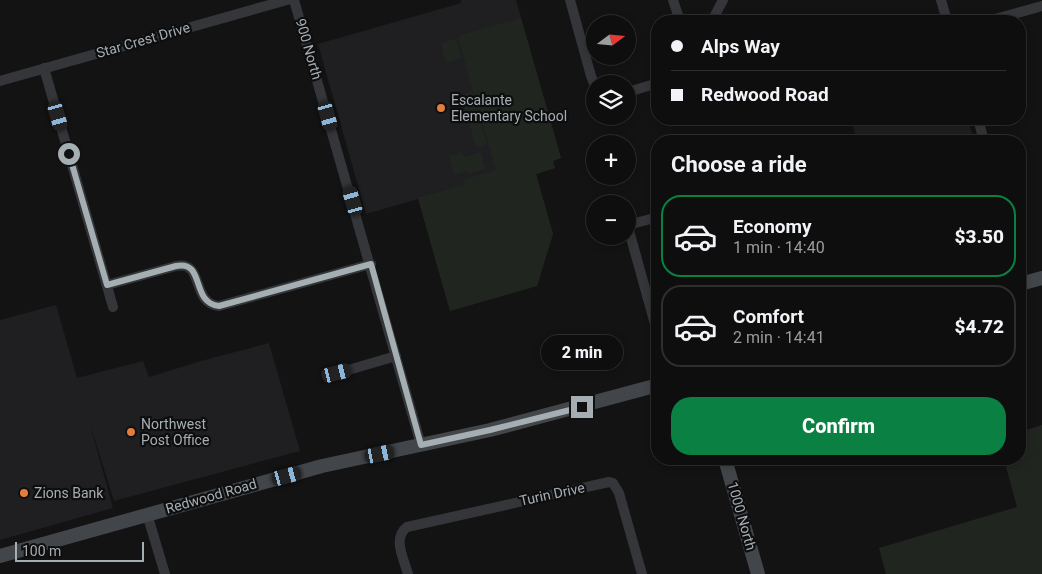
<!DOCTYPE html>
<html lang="en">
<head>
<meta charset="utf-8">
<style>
	:root { --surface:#0e0e0f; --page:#171718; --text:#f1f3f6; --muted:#9b9c9e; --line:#2e2e2f; --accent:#0b8043 }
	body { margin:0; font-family:Roboto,sans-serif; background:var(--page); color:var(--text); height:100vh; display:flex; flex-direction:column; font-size:19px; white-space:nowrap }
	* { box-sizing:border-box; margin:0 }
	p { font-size:16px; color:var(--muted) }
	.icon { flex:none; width:28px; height:28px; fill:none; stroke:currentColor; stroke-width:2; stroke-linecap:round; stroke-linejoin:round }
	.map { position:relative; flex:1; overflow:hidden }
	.sheet { position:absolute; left:651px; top:135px; width:375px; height:330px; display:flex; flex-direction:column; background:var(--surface); border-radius:20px; box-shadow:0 2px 8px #0003,0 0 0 1px var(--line) }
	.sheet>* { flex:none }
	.hud { position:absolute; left:651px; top:15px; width:375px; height:110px; border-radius:20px; box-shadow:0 2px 8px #0003,0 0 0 1px var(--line); display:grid; align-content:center; height:110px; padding:0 20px; background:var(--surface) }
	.needle { width:32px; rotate:74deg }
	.controls { position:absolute; left:586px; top:15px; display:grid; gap:10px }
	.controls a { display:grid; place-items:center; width:50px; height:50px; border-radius:50%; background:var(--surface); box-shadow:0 2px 8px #0003,0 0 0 1px var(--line); font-size:25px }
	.scale { position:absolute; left:15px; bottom:12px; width:129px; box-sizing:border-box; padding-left:5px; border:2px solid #a5aeb3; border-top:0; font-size:14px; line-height:18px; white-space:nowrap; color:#a5aeb3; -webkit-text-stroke:4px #0e0e0f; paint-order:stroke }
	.end { position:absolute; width:22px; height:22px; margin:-11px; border:6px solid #a5aeb3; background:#111; box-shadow:0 0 0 2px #111 }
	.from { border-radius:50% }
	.bubble { position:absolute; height:35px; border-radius:18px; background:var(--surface); box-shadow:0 2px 8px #0003,0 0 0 1px var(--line); font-size:16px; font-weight:800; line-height:35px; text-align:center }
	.car { position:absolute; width:15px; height:30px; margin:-15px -8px; border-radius:6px; box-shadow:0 0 4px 1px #0007; background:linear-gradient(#222 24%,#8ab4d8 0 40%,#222 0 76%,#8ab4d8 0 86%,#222 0) }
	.hud b { display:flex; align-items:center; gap:18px; height:48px; font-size:19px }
	.hud b+b { border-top:1px solid var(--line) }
	.hud i { width:12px; height:12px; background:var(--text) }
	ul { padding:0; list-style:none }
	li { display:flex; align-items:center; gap:15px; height:82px; margin:0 10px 8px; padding:0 10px; border:2px solid var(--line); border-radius:20px }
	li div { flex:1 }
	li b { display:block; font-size:19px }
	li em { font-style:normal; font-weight:800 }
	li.active { border-color:var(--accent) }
	li>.icon { width:45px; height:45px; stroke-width:1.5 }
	h2 { padding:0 20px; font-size:22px; line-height:60px }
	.button { display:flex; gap:10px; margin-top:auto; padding:10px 20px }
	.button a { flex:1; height:58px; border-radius:20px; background:var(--accent); color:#fff; font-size:20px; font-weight:800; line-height:58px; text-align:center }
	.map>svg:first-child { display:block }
</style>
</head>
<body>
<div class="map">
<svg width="1042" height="574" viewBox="0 0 1042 574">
	<rect width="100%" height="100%" fill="#131314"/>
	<path fill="#1f1f21" d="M 461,0 L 516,0 L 561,158 L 553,161 L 555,168 L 536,174 L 553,234 L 537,286 L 450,311 L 418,199 L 366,214 L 318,44 L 461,3 Z
		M 851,119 L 968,119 L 974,141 L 857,141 Z
		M 56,305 L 77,378 L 143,361 L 149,377 L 201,361 L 269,343 L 300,451 L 114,501 L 89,421 L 113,508 L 0,540 L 0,320 Z"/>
	<path fill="#20261f" d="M 521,18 L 561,158 L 553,161 L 555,168 L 536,174 L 553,234 L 537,286 L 450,311 L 418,198 L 464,185 L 463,180 L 496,170 L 458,38 L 461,35 Z
		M 456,39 L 462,58 L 446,63 L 441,43 Z
		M 472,91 L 487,144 L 476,147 L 461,95 Z
		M 462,152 L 464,157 L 481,152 L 485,169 L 468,174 L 467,171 L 454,175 L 449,156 Z
		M 1042,425 L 1042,574 L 886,574 L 879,548 L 1017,507 L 1004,459 L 1020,459 L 1020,432 Z"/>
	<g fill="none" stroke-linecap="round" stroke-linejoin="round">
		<path stroke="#343639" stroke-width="10" d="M 294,0 L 421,445
			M 570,0 L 591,76 L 595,86
			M 673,0 L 680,21
			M 941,0 L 947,21
			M 712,21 L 723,0
			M 988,21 L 1042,6
			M 44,68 L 113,307
			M 0,81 L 287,0
			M 628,92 L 658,83
			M 978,119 L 984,141
			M 628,225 L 658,217
			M 628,227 L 658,335
			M 1020,269 L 1024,283
			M 107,285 L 176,266 C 205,260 190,303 219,306 L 371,264
			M 328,376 L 396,356
			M 147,514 L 165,574
			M 408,574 C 404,559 392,538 407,527 L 609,482 L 613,483 L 619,493 L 642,574"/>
		<path stroke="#424549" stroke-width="14" d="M 1020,284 L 1042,278
			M 725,459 L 758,574
			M 0,556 L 322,466 L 490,430 L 658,385"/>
	</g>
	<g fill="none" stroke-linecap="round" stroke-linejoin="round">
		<path stroke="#a5aeb3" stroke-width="6" d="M 69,154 L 107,285 L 176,266 C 206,260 190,303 219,306 L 371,264 L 421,445 L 490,430 L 582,407"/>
	</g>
	<g fill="#e27d3c" stroke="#0e0e0f" stroke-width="2">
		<circle cx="441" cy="108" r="5"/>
		<circle cx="131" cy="432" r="5"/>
		<circle cx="24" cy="493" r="5"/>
	</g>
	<g text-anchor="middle" stroke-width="4.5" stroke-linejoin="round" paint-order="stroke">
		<g font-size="14" fill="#a5aeb3" stroke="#0e0e0f">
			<text transform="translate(143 40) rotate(-16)" y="5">Star Crest Drive</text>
			<text transform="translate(309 49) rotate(74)" y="5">900 North</text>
			<text transform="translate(552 494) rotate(-12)" y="5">Turin Drive</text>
			<text transform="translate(211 496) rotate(-16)" y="5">Redwood Road</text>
			<text transform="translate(742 516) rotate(74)" y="5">1000 North</text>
		</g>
		<g font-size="14" fill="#a5aeb3" stroke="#0e0e0f" text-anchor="start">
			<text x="451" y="105">Escalante<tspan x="451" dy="16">Elementary School</tspan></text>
			<text x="141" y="429">Northwest<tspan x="141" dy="16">Post Office</tspan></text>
			<text x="34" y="498">Zions Bank</text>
		</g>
	</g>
</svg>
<div class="controls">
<a><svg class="needle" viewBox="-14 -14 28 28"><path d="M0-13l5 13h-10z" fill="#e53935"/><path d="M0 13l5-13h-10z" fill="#9b9c9e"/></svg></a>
<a><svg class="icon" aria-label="layers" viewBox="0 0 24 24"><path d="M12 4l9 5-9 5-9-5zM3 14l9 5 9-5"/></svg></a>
<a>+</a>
<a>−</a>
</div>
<div class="scale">100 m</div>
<i class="end from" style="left:69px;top:154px"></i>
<i class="end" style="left:582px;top:407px"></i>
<div class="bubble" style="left:541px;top:335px;width:82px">2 min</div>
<i class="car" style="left:58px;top:116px;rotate:164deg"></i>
<i class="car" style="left:328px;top:116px;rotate:164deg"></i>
<i class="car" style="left:353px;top:201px;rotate:344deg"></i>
<i class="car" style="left:337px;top:373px;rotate:76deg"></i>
<i class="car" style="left:380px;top:454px;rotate:78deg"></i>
<i class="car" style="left:287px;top:476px;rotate:75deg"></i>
<div class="hud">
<b><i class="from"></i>Alps Way</b>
<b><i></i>Redwood Road</b>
</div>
<section class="sheet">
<h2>Choose a ride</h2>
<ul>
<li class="active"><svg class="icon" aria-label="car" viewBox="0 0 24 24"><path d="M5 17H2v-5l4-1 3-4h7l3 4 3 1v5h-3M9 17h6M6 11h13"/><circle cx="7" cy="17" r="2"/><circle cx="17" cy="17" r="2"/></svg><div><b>Economy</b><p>1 min · 14:40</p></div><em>$3.50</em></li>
<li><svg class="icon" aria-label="car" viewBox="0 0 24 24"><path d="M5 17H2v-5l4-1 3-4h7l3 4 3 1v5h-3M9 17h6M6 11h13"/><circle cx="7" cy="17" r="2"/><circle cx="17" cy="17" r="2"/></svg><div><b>Comfort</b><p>2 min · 14:41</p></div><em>$4.72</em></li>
</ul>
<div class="button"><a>Confirm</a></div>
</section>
</div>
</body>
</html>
